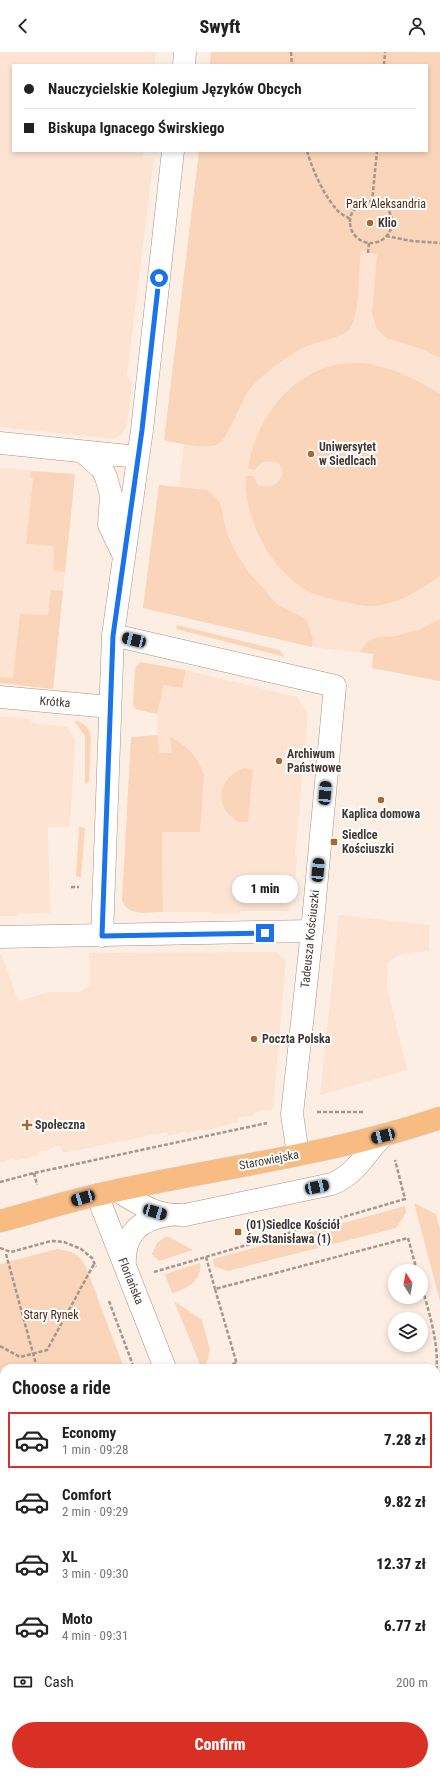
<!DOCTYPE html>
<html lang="en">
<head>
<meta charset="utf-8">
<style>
	:root { --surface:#fff; --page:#f2f2f2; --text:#222; --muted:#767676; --line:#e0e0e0; --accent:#d93025 }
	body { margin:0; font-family:"Roboto Condensed",sans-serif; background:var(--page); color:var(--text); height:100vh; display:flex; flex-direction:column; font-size:15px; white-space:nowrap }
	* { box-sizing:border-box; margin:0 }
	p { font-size:13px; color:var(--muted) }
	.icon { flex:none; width:22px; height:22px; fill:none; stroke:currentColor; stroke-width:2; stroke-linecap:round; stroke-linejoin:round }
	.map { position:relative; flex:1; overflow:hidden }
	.details { position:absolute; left:0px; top:1312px; width:440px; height:412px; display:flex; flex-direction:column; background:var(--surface); border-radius:12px 12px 0 0; box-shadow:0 2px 6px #0003 }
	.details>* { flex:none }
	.banner { position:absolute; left:12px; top:12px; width:416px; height:88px; border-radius:0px; box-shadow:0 2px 6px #0003; display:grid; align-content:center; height:88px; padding:0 12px; background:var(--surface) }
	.needle { width:26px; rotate:349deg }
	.tools { position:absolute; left:388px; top:1212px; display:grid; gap:8px }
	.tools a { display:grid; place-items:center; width:40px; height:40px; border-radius:50%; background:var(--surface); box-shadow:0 2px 6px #0003; font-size:20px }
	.end { position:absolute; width:18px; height:18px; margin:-9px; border:5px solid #1a73e8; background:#fff; box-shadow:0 0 0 2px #fff }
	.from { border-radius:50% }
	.bubble { position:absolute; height:28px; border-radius:14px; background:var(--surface); box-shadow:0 2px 6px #0003; font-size:13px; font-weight:800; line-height:28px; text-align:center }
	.car { position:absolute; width:12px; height:24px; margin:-12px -6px; border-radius:5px; box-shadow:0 0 3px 1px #0007; background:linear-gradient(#222 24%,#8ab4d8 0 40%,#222 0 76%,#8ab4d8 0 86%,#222 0) }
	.banner b { display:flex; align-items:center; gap:14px; height:38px; font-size:15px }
	.banner b+b { border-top:1px solid var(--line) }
	.banner i { width:10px; height:10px; background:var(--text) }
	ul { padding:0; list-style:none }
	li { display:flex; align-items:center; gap:12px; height:56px; margin:0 8px 6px; padding:0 4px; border:2px solid transparent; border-radius:0px }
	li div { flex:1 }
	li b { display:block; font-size:15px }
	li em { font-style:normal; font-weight:800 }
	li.current { border-color:var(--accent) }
	li>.icon { width:36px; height:36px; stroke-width:1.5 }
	h2 { padding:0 12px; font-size:18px; line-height:48px }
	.pay { display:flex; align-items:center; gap:10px; height:44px; padding:0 12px; font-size:15px }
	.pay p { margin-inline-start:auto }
	.primary-button { display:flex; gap:8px; margin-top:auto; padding:8px 12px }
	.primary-button a { flex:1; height:46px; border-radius:24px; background:var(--accent); color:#fff; font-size:16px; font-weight:800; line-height:46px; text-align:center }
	header { display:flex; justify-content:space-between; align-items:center; height:52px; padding:0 12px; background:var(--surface); font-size:18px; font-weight:800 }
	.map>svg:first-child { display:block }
</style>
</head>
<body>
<header><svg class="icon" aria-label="back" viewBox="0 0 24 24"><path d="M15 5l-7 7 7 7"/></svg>Swyft<svg class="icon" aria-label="person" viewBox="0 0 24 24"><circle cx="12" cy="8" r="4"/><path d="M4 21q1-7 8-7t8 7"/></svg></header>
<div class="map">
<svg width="440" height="1724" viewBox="0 0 440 1724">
	<rect width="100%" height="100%" fill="#fdeee3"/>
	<path fill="#fde4d2" d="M 0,0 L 156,0 L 155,13 L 13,13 L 13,99 L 144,99 L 143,106 L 154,106 L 127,323 L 132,331 L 127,375 L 120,383 L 113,387 L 0,375 Z
		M 361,198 L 368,201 L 440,211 L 440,629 L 372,616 L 373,602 L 312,595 L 143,556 L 159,433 L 179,435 L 184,392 L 164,388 Z
		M 0,416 L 75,422 L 53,637 L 0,631 Z
		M 186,618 L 297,645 L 308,662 L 295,803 L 297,804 L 295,831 L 292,832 L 289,859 L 240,859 L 240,862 L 212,862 L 212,860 L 163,860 L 162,780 L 157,662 L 164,633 L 186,620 Z
		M 0,664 L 30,667 L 30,671 L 67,675 L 75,687 L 70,775 L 48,775 L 50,861 L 18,862 L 18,864 L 0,864 Z
		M 339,863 L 429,873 L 429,899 L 401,902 L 388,910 L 387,935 L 407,1018 L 320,1043 Z
		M 277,900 L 286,909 L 273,1057 L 254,1061 L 254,1064 L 250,1065 L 249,1064 L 237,1066 L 238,1070 L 203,1079 L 202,1077 L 187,1081 L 186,1079 L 168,1084 L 167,1080 L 63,1101 L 59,1093 L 49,1097 L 49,1098 L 38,1100 L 39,1103 L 15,1109 L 14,1106 L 6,1109 L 6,1110 L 0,1110 L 0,903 L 2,903 L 18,949 L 49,940 L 80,940 L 90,933 L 89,901 Z
		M 0,1657 L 4,1669 L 4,1720 L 20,1720 L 22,1724 L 0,1724 Z
		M 181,1720 L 279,1720 L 280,1724 L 168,1724 Z"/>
	<path fill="#fad5b9" d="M 211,0 L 440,0 L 440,306 L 425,298 L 386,286 L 376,275 L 372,260 L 377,203 L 361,198 C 358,219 361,259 350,276 C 345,286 314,290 303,296 C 285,306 263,321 250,337 C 241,349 228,387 218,392 C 207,398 177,391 164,388 L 199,99 L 427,99 L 427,13 L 210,13 Z
		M 364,311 C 394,316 414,326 440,342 L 440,524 C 420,538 399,552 374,554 C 363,555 351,551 340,549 C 332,547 322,545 314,542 C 284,529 263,498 253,469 C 248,454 244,439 246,424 L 254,424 L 257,432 C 286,444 294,401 261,411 L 255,418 L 248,417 C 254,373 283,330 327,315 C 339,311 352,311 364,311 Z
		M 31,419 L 75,422 L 65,520 L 53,518 L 54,494 L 26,492 L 33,427 L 30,426 Z
		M 159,433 L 208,438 L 220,450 L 226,478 L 235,499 L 249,521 L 277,552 L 307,568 L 313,587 L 312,595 L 143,556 Z
		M 51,538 L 63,539 L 53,637 L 0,631 L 0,625 L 13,626 L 20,562 L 48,563 Z
		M 440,567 L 440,629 L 372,616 L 373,602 L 360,600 L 368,589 L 378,585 L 396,584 L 420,577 Z
		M 177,573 L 279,598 L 285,605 L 176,577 Z
		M 140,610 L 186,618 L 182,636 L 164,633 L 157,662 L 135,657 L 133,652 L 135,616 Z
		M 74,669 C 83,669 89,676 91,684 L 89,730 L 85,733 L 85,684 Z
		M 158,683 L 159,701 L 172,701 L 170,685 C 188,694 197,704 204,723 L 200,780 L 162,780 L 163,860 C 149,860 128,865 122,849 L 131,685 Z
		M 244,716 L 253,717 L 248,770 L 238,770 C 234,767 229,763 226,759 C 214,742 226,722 244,716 Z
		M 79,775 L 85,776 L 81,825 L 76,825 Z
		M 414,1151 L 436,1162 L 440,1177 L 440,1249 Z
		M 405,1154 L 406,1161 L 396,1176 L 228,1219 L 214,1214 L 213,1207 Z
		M 165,1185 L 169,1185 L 193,1198 L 159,1209 L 152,1202 L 157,1191 Z
		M 57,1197 C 73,1199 78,1201 86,1215 L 124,1316 L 4,1316 L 4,1545 L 0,1546 L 0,1212 Z
		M 200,1211 C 203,1228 186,1238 172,1241 L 165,1222 Z
		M 174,1249 L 202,1268 L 210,1298 L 207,1310 L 201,1315 Z
		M 440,1374 L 440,1459 L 437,1460 L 436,1375 Z"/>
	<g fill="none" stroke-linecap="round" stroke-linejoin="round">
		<g stroke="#a79180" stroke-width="23">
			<path id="minor" d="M 184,13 L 185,0
				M 0,391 L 138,405
				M 83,400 L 102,417 L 106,425 L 111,443 L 109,473 L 124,504
				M 113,583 L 335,634 L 312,879 L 292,1062 L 298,1102
				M 0,645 L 110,655
				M 102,884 L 113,583 L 142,378 L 173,99
				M 0,885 L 312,879
				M 117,1139 C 142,1153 155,1164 185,1163 L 332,1132 C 358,1121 364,1102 383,1084
				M 97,1143 L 165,1316
				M 125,1214 C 123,1183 139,1167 169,1163
				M 436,1533 L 440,1532
				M 0,1597 L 4,1595
				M 436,1677 L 440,1676
				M 321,1720 L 323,1724"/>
		</g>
		<g stroke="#d5d3d2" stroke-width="23">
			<path id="major" d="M 0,1169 C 32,1161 64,1150 97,1143 C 211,1116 329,1104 440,1066"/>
		</g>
		<path stroke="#a3978e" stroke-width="2.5" stroke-dasharray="4 2" stroke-linecap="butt" d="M 291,0 L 292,13
			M 384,13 L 385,0
			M 307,99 C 313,119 323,142 337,158 C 340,162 346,164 350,167
			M350 170a21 21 0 1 1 42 0a21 21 0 1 1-42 0Z
			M 372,150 L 377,99
			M 386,184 L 412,189 L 440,191
			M 368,201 L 369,191
			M 71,835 L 79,835
			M 317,1060 L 364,1060
			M 34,1121 L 37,1133
			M 0,1130 L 34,1121 L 267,1071
			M 0,1196 L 11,1200 L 51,1189 L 64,1190 L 81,1197 L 92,1206 L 96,1215
			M 6,1202 L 37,1316
			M 206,1205 L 215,1237
			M 154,1220 L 405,1147 L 395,1108
			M 421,1232 C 429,1260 440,1294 436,1323
			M 109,1249 L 134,1316
			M 0,1294 L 20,1305 L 47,1298 L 94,1212
			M 221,1316 L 236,1311
			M 238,1316 L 215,1237 L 408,1186 L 417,1219
			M 0,1374 L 4,1373
			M 436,1477 L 440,1486
			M 0,1527 L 4,1521"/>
		<use href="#minor" stroke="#fff" stroke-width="22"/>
		<use href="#major" stroke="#f8bb81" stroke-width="22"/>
	</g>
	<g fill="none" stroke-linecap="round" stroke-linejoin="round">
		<path stroke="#1a73e8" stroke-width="5" d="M 159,226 L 142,378 L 113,584 L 102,884 L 265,881"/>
	</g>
	<g fill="#a86831" stroke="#fff" stroke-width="1.5">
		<circle cx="370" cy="171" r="4"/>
		<circle cx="311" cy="402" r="4"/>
		<circle cx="279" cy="709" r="4"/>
		<circle cx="381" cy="748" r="4"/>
		<rect x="330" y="786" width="8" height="8" rx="2"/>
		<circle cx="254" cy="987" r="4"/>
		<path d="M25 1067h4v4h4v4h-4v4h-4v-4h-4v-4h4z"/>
		<rect x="234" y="1176" width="8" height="8" rx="2"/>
	</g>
	<g text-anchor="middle" stroke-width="4" stroke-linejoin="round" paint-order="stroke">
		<g font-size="12" fill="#4d2e14" stroke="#fff">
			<text x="386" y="156">Park Aleksandria</text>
			<text x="51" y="1267">Stary Rynek</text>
		</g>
		<g font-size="12" font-weight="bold" fill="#413831" stroke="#fff" text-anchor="start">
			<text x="378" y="175">Klio</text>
			<text x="319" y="399">Uniwersytet<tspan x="319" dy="14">w Siedlcach</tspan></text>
			<text x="287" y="706">Archiwum<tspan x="287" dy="14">Państwowe</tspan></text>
			<text x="381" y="766" text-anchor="middle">Kaplica domowa</text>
			<text x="342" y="787">Siedlce<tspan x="342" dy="14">Kościuszki</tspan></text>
			<text x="262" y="991">Poczta Polska</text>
			<text x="35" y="1077">Społeczna</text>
			<text x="246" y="1177">(01)Siedlce Kościół<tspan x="246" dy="14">św.Stanisława (1)</tspan></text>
		</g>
		<g font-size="12" fill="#413831" stroke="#fff">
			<text transform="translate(55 650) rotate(5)" y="4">Krótka</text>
			<text transform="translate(310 887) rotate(-84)" y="4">Tadeusza Kościuszki</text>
			<text transform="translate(269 1108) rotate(-11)" y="4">Starowiejska</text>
			<text transform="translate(131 1229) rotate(68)" y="4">Floriańska</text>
		</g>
	</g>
</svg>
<div class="tools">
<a><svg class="needle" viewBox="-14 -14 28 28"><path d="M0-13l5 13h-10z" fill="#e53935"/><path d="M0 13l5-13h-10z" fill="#767676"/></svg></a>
<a><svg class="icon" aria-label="layers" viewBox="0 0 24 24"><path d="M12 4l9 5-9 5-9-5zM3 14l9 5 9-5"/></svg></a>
</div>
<i class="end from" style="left:159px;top:226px"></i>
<i class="end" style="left:265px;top:881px"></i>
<div class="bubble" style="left:232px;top:823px;width:66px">1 min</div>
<i class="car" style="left:134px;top:588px;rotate:284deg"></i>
<i class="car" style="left:325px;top:741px;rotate:5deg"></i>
<i class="car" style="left:318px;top:818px;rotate:5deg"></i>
<i class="car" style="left:383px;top:1084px;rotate:256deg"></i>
<i class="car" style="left:317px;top:1135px;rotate:78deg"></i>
<i class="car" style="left:83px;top:1146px;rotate:254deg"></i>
<i class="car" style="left:155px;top:1160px;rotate:106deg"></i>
<div class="banner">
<b><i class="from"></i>Nauczycielskie Kolegium Języków Obcych</b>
<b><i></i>Biskupa Ignacego Świrskiego</b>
</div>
<section class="details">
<h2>Choose a ride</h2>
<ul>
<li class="current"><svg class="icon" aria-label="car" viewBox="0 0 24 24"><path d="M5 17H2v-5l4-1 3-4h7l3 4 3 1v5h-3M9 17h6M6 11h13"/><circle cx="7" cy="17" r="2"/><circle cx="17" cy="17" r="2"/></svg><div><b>Economy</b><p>1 min · 09:28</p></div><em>7.28 zł</em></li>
<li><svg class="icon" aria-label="car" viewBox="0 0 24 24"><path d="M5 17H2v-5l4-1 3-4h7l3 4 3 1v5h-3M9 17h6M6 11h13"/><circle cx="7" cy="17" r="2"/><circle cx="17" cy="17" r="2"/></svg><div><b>Comfort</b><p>2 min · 09:29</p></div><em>9.82 zł</em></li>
<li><svg class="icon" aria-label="car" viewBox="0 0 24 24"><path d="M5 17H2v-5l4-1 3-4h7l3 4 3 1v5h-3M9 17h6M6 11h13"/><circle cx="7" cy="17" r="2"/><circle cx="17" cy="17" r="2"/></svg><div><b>XL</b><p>3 min · 09:30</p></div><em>12.37 zł</em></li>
<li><svg class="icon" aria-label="car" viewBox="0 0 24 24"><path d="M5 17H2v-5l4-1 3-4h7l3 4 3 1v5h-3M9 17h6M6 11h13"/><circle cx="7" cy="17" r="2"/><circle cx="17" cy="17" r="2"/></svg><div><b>Moto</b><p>4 min · 09:31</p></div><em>6.77 zł</em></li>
</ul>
<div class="pay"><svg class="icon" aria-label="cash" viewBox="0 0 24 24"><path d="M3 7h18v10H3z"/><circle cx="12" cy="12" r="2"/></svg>Cash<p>200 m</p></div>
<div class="primary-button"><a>Confirm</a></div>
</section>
</div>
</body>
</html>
